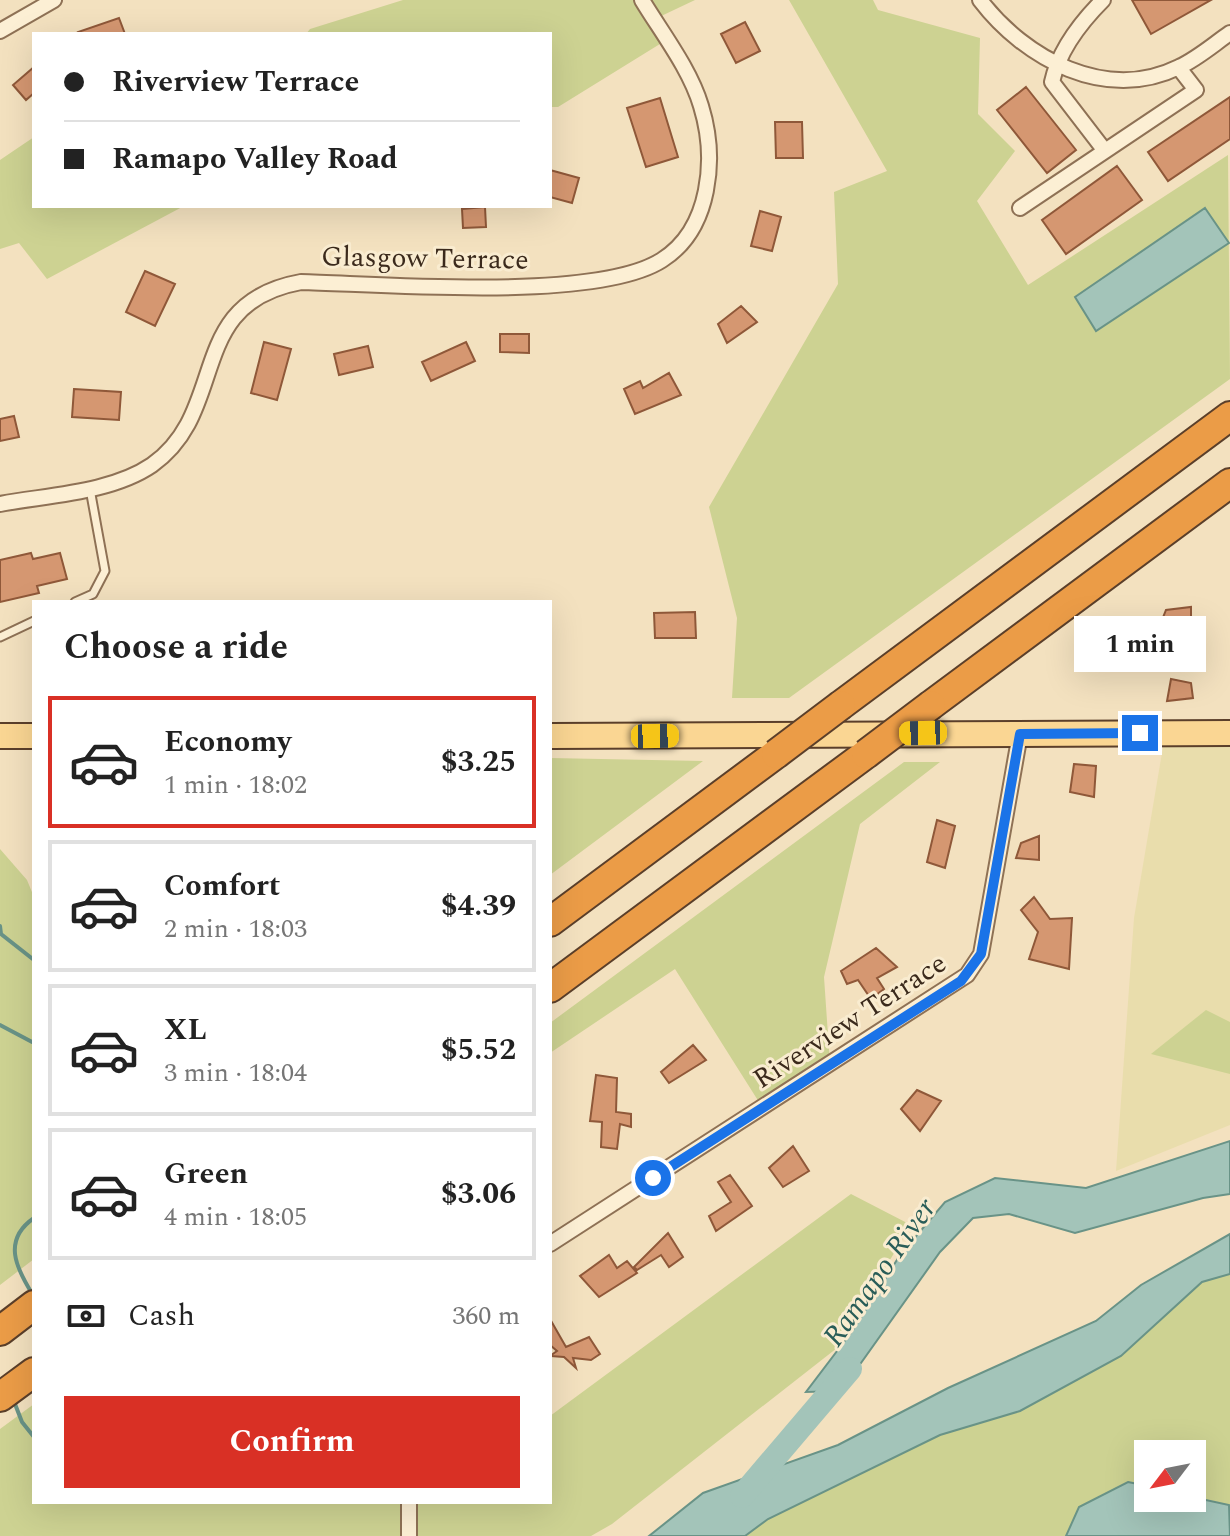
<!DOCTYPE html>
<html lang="en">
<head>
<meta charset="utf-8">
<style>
	:root { --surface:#fff; --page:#f6f6f6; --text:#222; --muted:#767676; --line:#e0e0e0; --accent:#d93025 }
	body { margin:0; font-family:Spectral,serif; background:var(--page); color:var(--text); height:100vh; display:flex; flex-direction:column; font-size:30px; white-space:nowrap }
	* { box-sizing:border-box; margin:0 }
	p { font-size:26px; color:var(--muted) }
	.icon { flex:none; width:44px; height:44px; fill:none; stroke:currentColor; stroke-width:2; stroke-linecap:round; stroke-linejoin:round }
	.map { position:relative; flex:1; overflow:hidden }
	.panel { position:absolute; left:32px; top:600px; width:520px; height:904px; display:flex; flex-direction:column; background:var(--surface); border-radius:0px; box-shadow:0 8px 32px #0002 }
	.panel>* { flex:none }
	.guide { position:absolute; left:32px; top:32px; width:520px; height:176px; border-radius:0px; box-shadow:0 8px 32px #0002; display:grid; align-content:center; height:176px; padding:0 32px; background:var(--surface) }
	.needle { width:52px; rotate:238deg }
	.tools { position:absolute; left:1134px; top:1440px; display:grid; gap:16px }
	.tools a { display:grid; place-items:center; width:72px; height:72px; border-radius:0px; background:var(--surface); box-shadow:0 8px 32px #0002; font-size:40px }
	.end { position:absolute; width:36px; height:36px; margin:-18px; border:10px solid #1a73e8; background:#fff; box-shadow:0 0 0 4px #fff }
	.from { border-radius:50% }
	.bubble { position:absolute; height:56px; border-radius:0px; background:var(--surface); box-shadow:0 8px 32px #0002; font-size:26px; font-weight:700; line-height:56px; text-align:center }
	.car { position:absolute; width:24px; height:48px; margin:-24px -12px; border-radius:10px; box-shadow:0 0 6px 2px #0007; background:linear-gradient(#f5c518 24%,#345 0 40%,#f5c518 0 76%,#345 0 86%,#f5c518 0) }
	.guide b { display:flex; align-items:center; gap:28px; height:76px; font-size:30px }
	.guide b+b { border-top:2px solid var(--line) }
	.guide i { width:20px; height:20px; background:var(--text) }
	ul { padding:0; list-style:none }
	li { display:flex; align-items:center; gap:24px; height:132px; margin:0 16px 12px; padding:0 16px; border:4px solid var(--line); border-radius:0px }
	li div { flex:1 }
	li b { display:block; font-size:30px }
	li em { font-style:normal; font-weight:700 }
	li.selected { border-color:var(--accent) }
	li>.icon { width:72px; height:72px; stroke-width:1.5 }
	h2 { padding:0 32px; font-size:36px; line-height:96px }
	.pay { display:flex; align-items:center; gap:20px; height:88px; padding:0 32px; font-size:30px }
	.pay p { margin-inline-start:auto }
	.button { display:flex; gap:16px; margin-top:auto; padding:16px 32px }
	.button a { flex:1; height:92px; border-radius:0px; background:var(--accent); color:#fff; font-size:32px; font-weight:700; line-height:92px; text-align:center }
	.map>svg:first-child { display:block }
</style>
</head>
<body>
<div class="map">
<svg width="1230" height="1536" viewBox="0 0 1230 1536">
	<rect width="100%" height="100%" fill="#f3e1bf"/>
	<path fill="#e9ddac" d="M 1230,746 L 1230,1125 L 1116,1171 L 1134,918 L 1163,747 Z"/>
	<path fill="#cdd292" d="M 403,0 L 695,0 L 657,18 L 668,39 L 558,107 L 550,107 L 550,34 L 306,34 L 310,29 Z
		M 789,0 L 873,0 L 878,10 L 980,38 L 978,114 L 1015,151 L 977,201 L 1028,285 L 1228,155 L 1230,379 L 789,698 L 732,698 L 737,618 L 709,507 L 838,284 L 834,192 L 887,171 Z
		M 34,137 L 34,206 L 184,206 L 47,279 L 19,243 L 0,249 L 0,160 Z
		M 550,758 L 703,761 L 550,875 Z
		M 904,762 L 940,762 L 860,824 L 824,977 L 830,1064 L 764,1110 L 675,969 L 550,1053 L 550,1023 Z
		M 0,849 L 27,880 L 34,897 L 34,1259 L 0,1285 Z
		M 1206,1010 L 1230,1022 L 1230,1074 L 1151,1054 Z
		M 851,1194 L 911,1225 L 837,1348 L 612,1524 L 591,1536 L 0,1536 L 0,1429 L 34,1404 L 34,1502 L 550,1502 L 550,1416 Z
		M 1230,1274 L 1230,1506 L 1192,1497 L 1192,1454 L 1148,1454 L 1148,1486 L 1128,1482 L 1079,1507 L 1066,1536 L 745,1536 L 767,1519 L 940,1435 L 1020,1411 L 1121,1355 L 1202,1282 Z"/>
	<path fill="#a3c4b9" stroke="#699387" stroke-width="2" d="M 1205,208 L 1229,243 L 1096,331 L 1075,297 Z
		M 1230,1141 L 1230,1194 L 1203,1198 L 1075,1233 L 1009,1214 L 973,1218 L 940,1252 L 841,1391 L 806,1392 L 853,1330 L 900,1255 L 945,1202 L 995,1178 L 1086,1188 Z
		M 1230,1234 L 1230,1274 L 1202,1282 L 1121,1356 L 1020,1411 L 940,1435 L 768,1519 L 745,1536 L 649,1536 L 703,1493 L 838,1445 L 948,1388 L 1096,1321 L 1141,1285 Z
		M 1128,1482 L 1148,1486 L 1148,1498 L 1192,1497 L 1229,1505 L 1230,1536 L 1066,1536 L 1079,1507 Z"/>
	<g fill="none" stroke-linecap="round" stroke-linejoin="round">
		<path stroke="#699387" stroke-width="4" d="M 0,926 L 1,934 L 34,960
			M 0,1025 L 34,1043
			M 33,1295 C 16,1268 2,1240 34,1218
			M 20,1398 L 15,1404 L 22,1422 L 34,1437"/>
		<path stroke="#a3c4b9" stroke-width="24" d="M 742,1496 L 850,1369"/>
	</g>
	<path fill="#d59771" stroke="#8f5839" stroke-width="2" d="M 1132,0 L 1211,0 L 1151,34 Z
		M 119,18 L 125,34 L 79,34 L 78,32 Z
		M 745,22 L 760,51 L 736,63 L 721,34 Z
		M 34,67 L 34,93 L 26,100 L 13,85 Z
		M 1026,87 L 1076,150 L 1047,173 L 997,110 Z
		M 1230,97 L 1230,139 L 1168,181 L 1148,152 Z
		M 660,98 L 678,157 L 646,167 L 627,108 Z
		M 775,122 L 802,122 L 803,158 L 776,158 Z
		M 1117,166 L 1142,200 L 1066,254 L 1042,220 Z
		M 550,170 L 579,178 L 572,203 L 550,197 Z
		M 485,207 L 486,227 L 463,228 L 462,209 Z
		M 760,211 L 781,217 L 772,251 L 751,246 Z
		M 145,271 L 175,284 L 155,326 L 126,312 Z
		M 741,306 L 757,322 L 727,343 L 718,324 Z
		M 500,334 L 529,334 L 529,353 L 500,352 Z
		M 264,342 L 291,349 L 277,400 L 251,393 Z
		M 466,342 L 475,361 L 431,381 L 422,362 Z
		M 368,346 L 373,367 L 339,375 L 334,354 Z
		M 669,373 L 681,395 L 635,414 L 624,389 L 640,381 L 643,388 Z
		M 74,389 L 121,392 L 119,420 L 72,417 Z
		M 14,416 L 19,437 L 0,441 L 0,419 Z
		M 31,553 L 33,559 L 60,553 L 67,579 L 37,586 L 39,593 L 0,602 L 0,560 Z
		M 1191,607 L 1191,627 L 1158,630 L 1166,610 Z
		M 695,612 L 696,638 L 655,638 L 654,613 Z
		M 1171,679 L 1191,683 L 1193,698 L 1167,701 Z
		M 1074,764 L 1096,766 L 1094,797 L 1070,792 Z
		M 937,820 L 955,826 L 945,868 L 927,862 Z
		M 1039,836 L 1039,860 L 1016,858 L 1021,843 Z
		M 1034,897 L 1050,919 L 1072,918 L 1069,969 L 1029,959 L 1038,932 L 1021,910 Z
		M 876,948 L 897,967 L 877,978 L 884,989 L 871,999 L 858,980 L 847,984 L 841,971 Z
		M 693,1045 L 706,1060 L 669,1083 L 661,1072 Z
		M 596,1075 L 617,1078 L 616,1112 L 631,1114 L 631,1127 L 620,1124 L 617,1149 L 601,1147 L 602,1122 L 590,1121 Z
		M 917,1090 L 941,1101 L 920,1131 L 901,1109 Z
		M 793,1146 L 809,1171 L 783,1187 L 769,1168 Z
		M 730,1175 L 752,1206 L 716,1231 L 709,1216 L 731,1202 L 718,1182 Z
		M 668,1233 L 683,1257 L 669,1267 L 661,1255 L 637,1270 L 634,1267 Z
		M 609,1255 L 617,1268 L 627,1261 L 637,1273 L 599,1297 L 580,1276 Z
		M 550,1319 L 566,1347 L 589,1337 L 600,1354 L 591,1360 L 573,1358 L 576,1368 L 564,1357 L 550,1356 L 557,1351 L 550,1345 Z"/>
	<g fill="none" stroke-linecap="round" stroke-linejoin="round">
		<g stroke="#8e7155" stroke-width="11">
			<path id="service" d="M 75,602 L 93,594 L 105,571 L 90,489
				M 0,637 L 34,621"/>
		</g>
		<g stroke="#8e7155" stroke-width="18">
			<path id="minor" d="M 980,0 C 1025,59 1106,103 1179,67 C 1197,59 1214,44 1230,33
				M 1103,0 C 1080,23 1059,50 1052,82 L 1105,151
				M 0,31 L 54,0
				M 1020,208 L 1196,90 L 1179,68
				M 0,504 C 48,495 111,493 152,465 C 230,410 184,303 301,282 C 383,284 597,302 662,260 C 711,229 717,158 701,106 C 690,69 662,33 642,0
				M 550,1244 L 967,975 L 981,954 L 1020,734
				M 409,1502 L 409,1536"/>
		</g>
		<g stroke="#5b3f2a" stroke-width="28">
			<path id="primary" d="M 0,736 L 34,736
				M 550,736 L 1230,733"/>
		</g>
		<g stroke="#5b3f2a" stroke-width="32">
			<path id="motorway" d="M 841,705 L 1230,416
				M 931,705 L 1230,483
				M 550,922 L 776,754
				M 550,988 L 866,754
				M 0,1331 L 34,1305
				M 0,1397 L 34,1372"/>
		</g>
		<use href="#service" stroke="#fcefd4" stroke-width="7"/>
		<use href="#minor" stroke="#fcefd4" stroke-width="14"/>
		<use href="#primary" stroke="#fad693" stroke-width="24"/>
		<use href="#motorway" stroke="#eb9c47" stroke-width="28"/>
		<g stroke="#5b3f2a" stroke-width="32" stroke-linecap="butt">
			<path id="motorway-bridge" d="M 776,754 L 841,705
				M 866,754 L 931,705"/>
		</g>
		<use href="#motorway-bridge" stroke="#eb9c47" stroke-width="28"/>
	</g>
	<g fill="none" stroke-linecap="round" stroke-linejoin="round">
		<path stroke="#1a73e8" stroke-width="10" d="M 653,1178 L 961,981 L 981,954 L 1020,734 L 1140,733"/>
	</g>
	<g text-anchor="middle" stroke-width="6" stroke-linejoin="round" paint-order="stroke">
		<g font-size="28" fill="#3b2a1c" stroke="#f9ecd0">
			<text transform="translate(425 257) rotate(1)" y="10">Glasgow Terrace</text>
			<text transform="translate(849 1020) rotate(-33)" y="10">Riverview Terrace</text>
		</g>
		<g font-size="30" font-style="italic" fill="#295d58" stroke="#f9ecd0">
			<text transform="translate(879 1272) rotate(-55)" y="10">Ramapo River</text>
		</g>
	</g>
</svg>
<div class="tools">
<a><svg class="needle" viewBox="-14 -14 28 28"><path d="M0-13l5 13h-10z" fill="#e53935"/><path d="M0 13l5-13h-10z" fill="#767676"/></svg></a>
</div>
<i class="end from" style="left:653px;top:1178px"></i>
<i class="end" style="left:1140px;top:733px"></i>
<div class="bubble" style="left:1074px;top:616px;width:132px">1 min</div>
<i class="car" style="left:923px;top:733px;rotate:269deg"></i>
<i class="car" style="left:655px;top:736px;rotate:89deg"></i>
<div class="guide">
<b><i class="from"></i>Riverview Terrace</b>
<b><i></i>Ramapo Valley Road</b>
</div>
<section class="panel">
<h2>Choose a ride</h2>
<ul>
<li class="selected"><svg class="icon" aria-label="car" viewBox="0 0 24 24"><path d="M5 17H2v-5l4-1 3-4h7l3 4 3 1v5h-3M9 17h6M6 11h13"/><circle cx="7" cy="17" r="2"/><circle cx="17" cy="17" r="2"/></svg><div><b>Economy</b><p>1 min · 18:02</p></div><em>$3.25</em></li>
<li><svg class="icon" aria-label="car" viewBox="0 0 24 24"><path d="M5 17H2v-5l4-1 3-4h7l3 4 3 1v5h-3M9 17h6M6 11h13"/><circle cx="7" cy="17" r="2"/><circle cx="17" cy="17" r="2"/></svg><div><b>Comfort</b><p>2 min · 18:03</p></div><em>$4.39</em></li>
<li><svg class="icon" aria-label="car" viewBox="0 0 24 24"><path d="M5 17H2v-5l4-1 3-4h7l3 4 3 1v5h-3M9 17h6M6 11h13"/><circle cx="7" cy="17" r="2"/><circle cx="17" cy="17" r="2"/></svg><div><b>XL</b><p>3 min · 18:04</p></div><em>$5.52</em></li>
<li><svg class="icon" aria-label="car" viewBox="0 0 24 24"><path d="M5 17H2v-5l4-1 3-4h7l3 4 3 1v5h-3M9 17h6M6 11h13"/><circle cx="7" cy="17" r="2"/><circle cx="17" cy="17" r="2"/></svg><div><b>Green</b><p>4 min · 18:05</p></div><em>$3.06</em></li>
</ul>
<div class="pay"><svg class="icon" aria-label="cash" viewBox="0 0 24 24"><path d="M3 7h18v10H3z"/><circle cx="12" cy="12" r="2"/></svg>Cash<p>360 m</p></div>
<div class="button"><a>Confirm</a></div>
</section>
</div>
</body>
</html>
